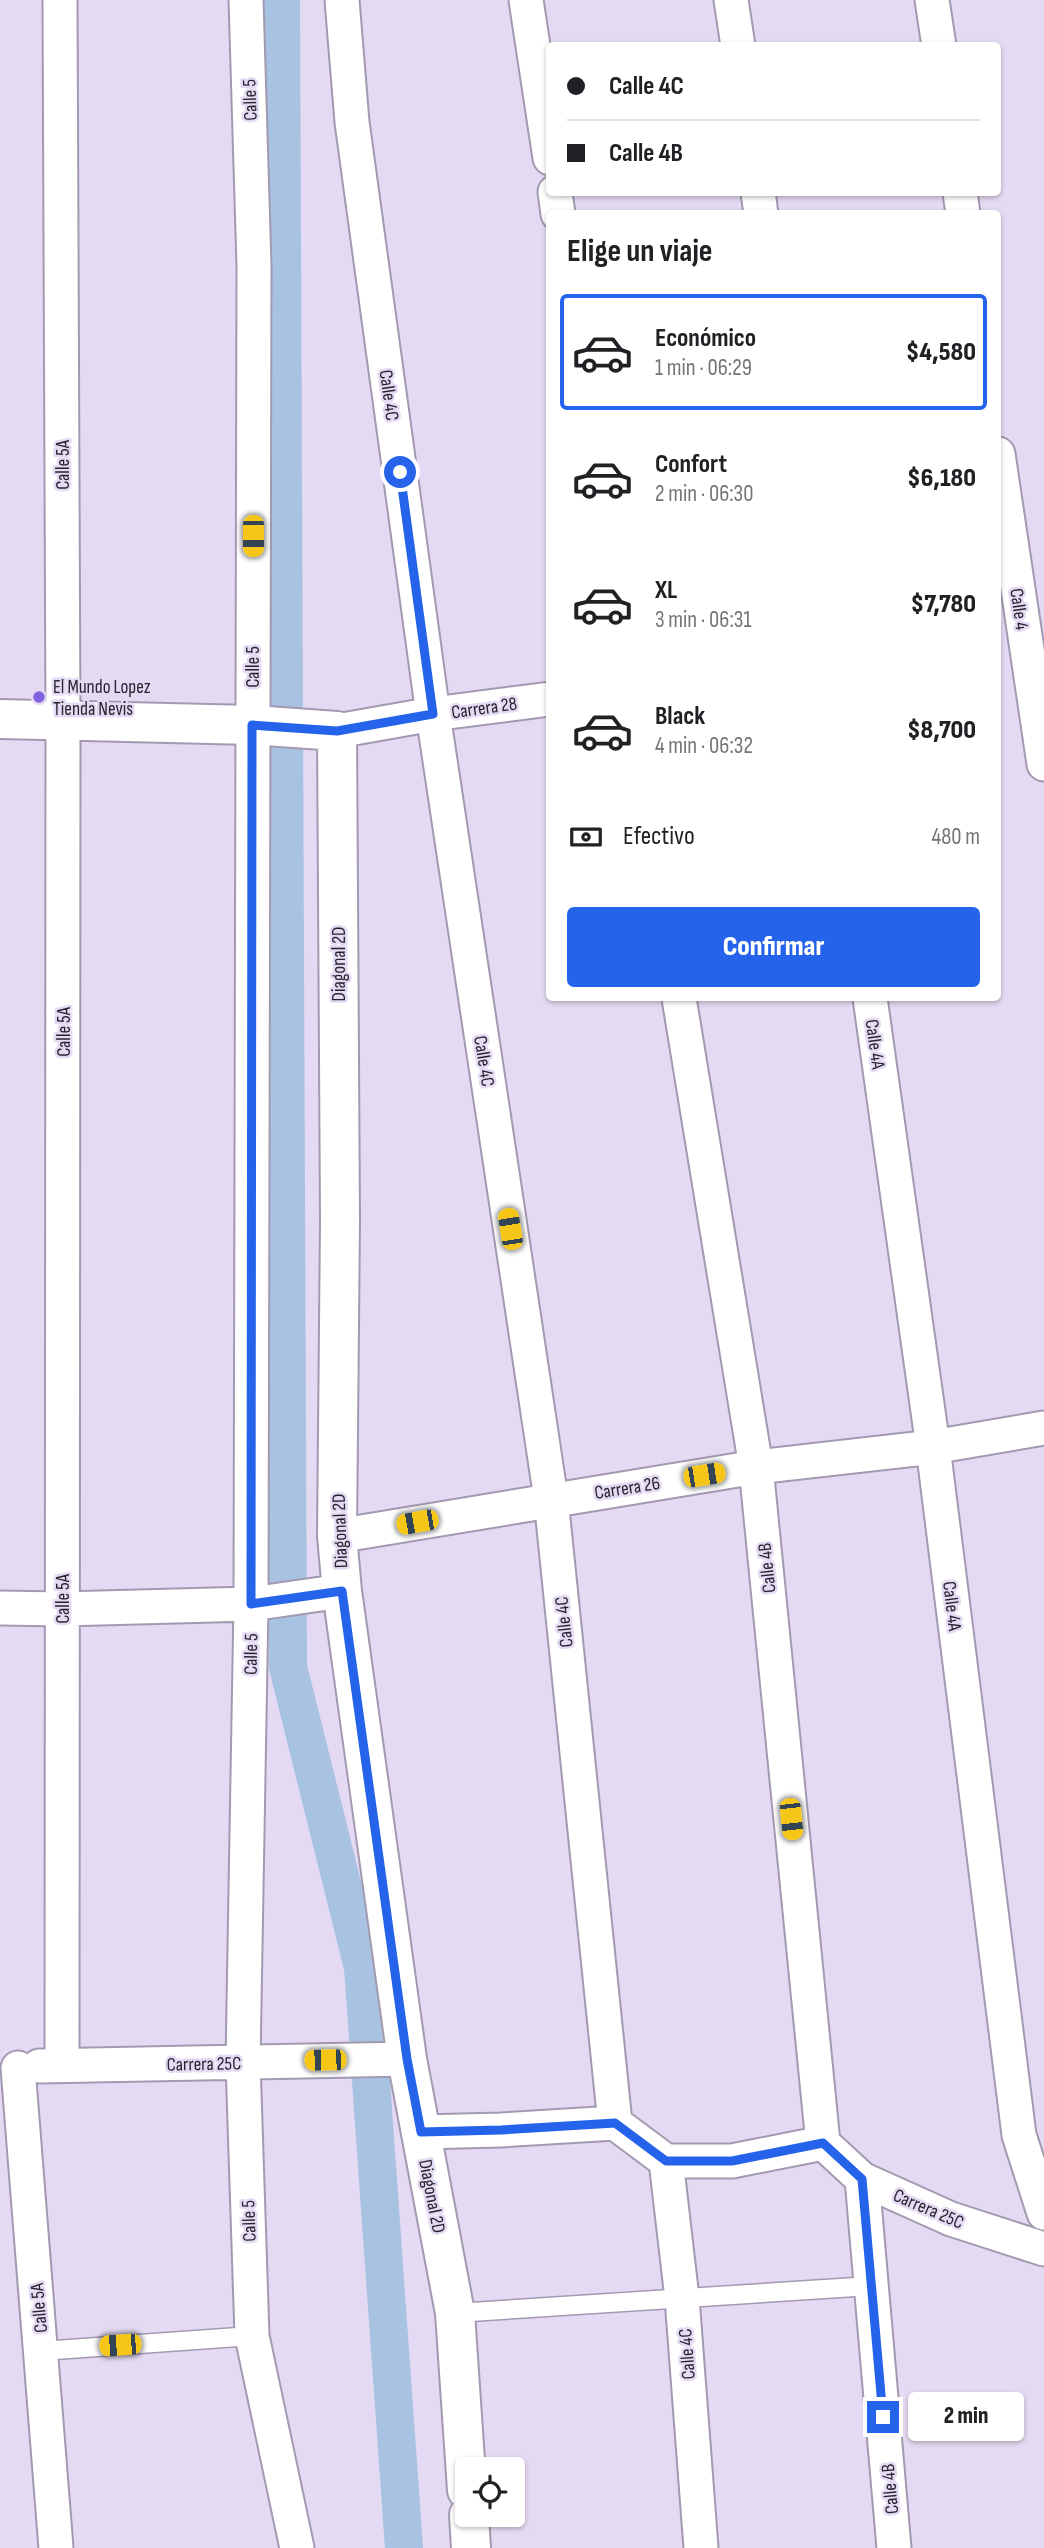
<!DOCTYPE html>
<html lang="es">
<head>
<meta charset="utf-8">
<style>
	:root { --surface:#fff; --page:#f2f2f2; --text:#202124; --muted:#757577; --line:#e0e0e0; --accent:#2563eb }
	body { margin:0; font-family:"Sofia Sans Condensed",sans-serif; background:var(--page); color:var(--text); height:100vh; display:flex; flex-direction:column; font-size:26px; white-space:nowrap }
	* { box-sizing:border-box; margin:0 }
	p { font-size:23px; color:var(--muted) }
	.icon { flex:none; width:38px; height:38px; fill:none; stroke:currentColor; stroke-width:2; stroke-linecap:round; stroke-linejoin:round }
	.map { position:relative; flex:1; overflow:hidden }
	.sheet { position:absolute; left:546px; top:210px; width:455px; height:791px; display:flex; flex-direction:column; background:var(--surface); border-radius:7px; box-shadow:0 2px 5px #0004 }
	.sheet>* { flex:none }
	.hud { position:absolute; left:546px; top:42px; width:455px; height:154px; border-radius:7px; box-shadow:0 2px 5px #0004; display:grid; align-content:center; height:154px; padding:0 21px; background:var(--surface) }
	.tools { position:absolute; left:455px; top:2457px; display:grid; gap:14px }
	.tools a { display:grid; place-items:center; width:70px; height:70px; border-radius:7px; background:var(--surface); box-shadow:0 2px 5px #0004; font-size:35px }
	.end { position:absolute; width:32px; height:32px; margin:-16px; border:9px solid #2563eb; background:#fff; box-shadow:0 0 0 4px #fff }
	.from { border-radius:50% }
	.bubble { position:absolute; height:49px; border-radius:7px; background:var(--surface); box-shadow:0 2px 5px #0004; font-size:23px; font-weight:800; line-height:49px; text-align:center }
	.car { position:absolute; width:21px; height:42px; margin:-21px -10px; border-radius:9px; box-shadow:0 0 5px 2px #0007; background:linear-gradient(#f5c518 24%,#345 0 40%,#f5c518 0 76%,#345 0 86%,#f5c518 0) }
	.hud b { display:flex; align-items:center; gap:24px; height:66px; font-size:26px }
	.hud b+b { border-top:2px solid var(--line) }
	.hud i { width:18px; height:18px; background:var(--text) }
	ul { padding:0; list-style:none }
	li { display:flex; align-items:center; gap:21px; height:116px; margin:0 14px 10px; padding:0 7px; border:4px solid transparent; border-radius:7px }
	li div { flex:1 }
	li b { display:block; font-size:26px }
	li em { font-style:normal; font-weight:800 }
	li.on { border-color:var(--accent) }
	li>.icon { width:63px; height:63px; stroke-width:1.5 }
	h2 { padding:0 21px; font-size:32px; line-height:84px }
	.pay { display:flex; align-items:center; gap:18px; height:77px; padding:0 21px; font-size:26px }
	.pay p { margin-inline-start:auto }
	.cta { display:flex; gap:14px; margin-top:auto; padding:14px 21px }
	.cta a { flex:1; height:80px; border-radius:7px; background:var(--accent); color:#fff; font-size:28px; font-weight:800; line-height:80px; text-align:center }
	.map>svg:first-child { display:block }
</style>
</head>
<body>
<div class="map">
<svg width="1044" height="2548" viewBox="0 0 1044 2548">
	<rect width="100%" height="100%" fill="#e5daf3"/>
	<g fill="none" stroke-linecap="round" stroke-linejoin="round">
		<path stroke="#a8c3e1" stroke-width="38" d="M 281,0 L 288,1667 L 363,1968 L 404,2548"/>
		<g stroke="#a399b0" stroke-width="21">
			<path id="lane" d="M 455,2313 L 871,2286
				M 41,2351 L 252,2336"/>
		</g>
		<g stroke="#a399b0" stroke-width="37">
			<path id="street" d="M 60,0 L 63,721 L 62,2065
				M 246,0 L 254,266 L 251,1604 L 243,2062 L 252,2336 L 297,2548
				M 342,0 L 352,122 L 433,714 L 551,1499 L 615,2123
				M 526,0 L 550,158
				M 731,0 L 738,46
				M 932,0 L 939,46
				M 555,192 L 558,214
				M 758,192 L 761,214
				M 960,192 L 963,214
				M 998,454 L 1044,764
				M 337,731 L 433,714 L 550,699
				M 679,998 L 756,1467 L 823,2143
				M 870,998 L 933,1447 L 1019,2135 L 1044,2213
				M 337,1536 L 756,1467 L 933,1447 L 1044,1428
				M 0,1608 L 62,1609 L 251,1604 L 342,1591
				M 39,2066 L 407,2059
				M 18,2068 L 56,2548
				M 421,2132 L 501,2130 L 615,2123 L 666,2161 L 732,2161 L 823,2143 L 862,2179 L 951,2219 L 1044,2249
				M 666,2161 L 682,2298 L 701,2548
				M 862,2179 L 894,2548"/>
		</g>
		<g stroke="#a399b0" stroke-width="42">
			<path id="secondary" d="M 0,719 L 252,725 L 337,731 L 340,1220 L 337,1536 L 342,1591 L 407,2059 L 455,2313 L 467,2490
				M 469,2515 L 471,2548"/>
		</g>
		<use href="#lane" stroke="#fff" stroke-width="18"/>
		<use href="#street" stroke="#fff" stroke-width="33"/>
		<use href="#secondary" stroke="#fff" stroke-width="38"/>
	</g>
	<g fill="none" stroke-linecap="round" stroke-linejoin="round">
		<path stroke="#2563eb" stroke-width="9" d="M 400,472 L 433,714 L 337,731 L 252,725 L 251,1604 L 342,1591 L 407,2059 L 421,2132 L 501,2130 L 615,2123 L 666,2161 L 732,2161 L 823,2143 L 862,2179 L 883,2417"/>
	</g>
	<circle fill="#8163de" stroke="#e5daf3" stroke-width="2.5" cx="39" cy="697" r="7"/>
	<g text-anchor="middle" stroke-width="5" stroke-linejoin="round" paint-order="stroke">
		<g font-size="19" fill="#28242e" stroke="#e5daf3">
			<text transform="translate(249 100) rotate(-92)" y="7">Calle 5</text>
			<text transform="translate(390 395) rotate(82)" y="7">Calle 4C</text>
			<text transform="translate(62 465) rotate(-90)" y="7">Calle 5A</text>
			<text transform="translate(1020 609) rotate(82)" y="7">Calle 4</text>
			<text transform="translate(252 667) rotate(-90)" y="7">Calle 5</text>
			<text transform="translate(484 707) rotate(-8)" y="7">Carrera 28</text>
			<text transform="translate(338 964) rotate(-90)" y="7">Diagonal 2D</text>
			<text transform="translate(63 1032) rotate(-90)" y="7">Calle 5A</text>
			<text transform="translate(876 1044) rotate(82)" y="7">Calle 4A</text>
			<text transform="translate(485 1061) rotate(81)" y="7">Calle 4C</text>
			<text transform="translate(627 1487) rotate(-9)" y="7">Carrera 26</text>
			<text transform="translate(339 1531) rotate(-92)" y="7">Diagonal 2D</text>
			<text transform="translate(766 1568) rotate(-96)" y="7">Calle 4B</text>
			<text transform="translate(62 1599) rotate(-90)" y="7">Calle 5A</text>
			<text transform="translate(953 1606) rotate(83)" y="7">Calle 4A</text>
			<text transform="translate(563 1622) rotate(-96)" y="7">Calle 4C</text>
			<text transform="translate(250 1654) rotate(-89)" y="7">Calle 5</text>
			<text transform="translate(204 2063) rotate(-1)" y="7">Carrera 25C</text>
			<text transform="translate(433 2196) rotate(79)" y="7">Diagonal 2D</text>
			<text transform="translate(929 2208) rotate(23)" y="7">Carrera 25C</text>
			<text transform="translate(248 2221) rotate(-92)" y="7">Calle 5</text>
			<text transform="translate(38 2308) rotate(-95)" y="7">Calle 5A</text>
			<text transform="translate(686 2354) rotate(-94)" y="7">Calle 4C</text>
			<text transform="translate(889 2489) rotate(-95)" y="7">Calle 4B</text>
		</g>
		<g font-size="19" fill="#28242e" stroke="#e5daf3" text-anchor="start">
			<text x="53" y="693">El Mundo Lopez<tspan x="53" dy="22">Tienda Nevis</tspan></text>
		</g>
	</g>
</svg>
<div class="tools">
<a><svg class="icon" aria-label="locate" viewBox="0 0 24 24"><circle cx="12" cy="12" r="6"/><path d="M12 2v4M12 18v4M2 12h4M18 12h4"/></svg></a>
</div>
<i class="end from" style="left:400px;top:472px"></i>
<i class="end" style="left:883px;top:2417px"></i>
<div class="bubble" style="left:908px;top:2392px;width:116px">2 min</div>
<i class="car" style="left:253px;top:536px;rotate:180deg"></i>
<i class="car" style="left:510px;top:1229px;rotate:351deg"></i>
<i class="car" style="left:704px;top:1475px;rotate:81deg"></i>
<i class="car" style="left:417px;top:1522px;rotate:260deg"></i>
<i class="car" style="left:791px;top:1819px;rotate:174deg"></i>
<i class="car" style="left:325px;top:2060px;rotate:269deg"></i>
<i class="car" style="left:120px;top:2345px;rotate:266deg"></i>
<div class="hud">
<b><i class="from"></i>Calle 4C</b>
<b><i></i>Calle 4B</b>
</div>
<section class="sheet">
<h2>Elige un viaje</h2>
<ul>
<li class="on"><svg class="icon" aria-label="car" viewBox="0 0 24 24"><path d="M5 17H2v-5l4-1 3-4h7l3 4 3 1v5h-3M9 17h6M6 11h13"/><circle cx="7" cy="17" r="2"/><circle cx="17" cy="17" r="2"/></svg><div><b>Económico</b><p>1 min · 06:29</p></div><em>$4,580</em></li>
<li><svg class="icon" aria-label="car" viewBox="0 0 24 24"><path d="M5 17H2v-5l4-1 3-4h7l3 4 3 1v5h-3M9 17h6M6 11h13"/><circle cx="7" cy="17" r="2"/><circle cx="17" cy="17" r="2"/></svg><div><b>Confort</b><p>2 min · 06:30</p></div><em>$6,180</em></li>
<li><svg class="icon" aria-label="car" viewBox="0 0 24 24"><path d="M5 17H2v-5l4-1 3-4h7l3 4 3 1v5h-3M9 17h6M6 11h13"/><circle cx="7" cy="17" r="2"/><circle cx="17" cy="17" r="2"/></svg><div><b>XL</b><p>3 min · 06:31</p></div><em>$7,780</em></li>
<li><svg class="icon" aria-label="car" viewBox="0 0 24 24"><path d="M5 17H2v-5l4-1 3-4h7l3 4 3 1v5h-3M9 17h6M6 11h13"/><circle cx="7" cy="17" r="2"/><circle cx="17" cy="17" r="2"/></svg><div><b>Black</b><p>4 min · 06:32</p></div><em>$8,700</em></li>
</ul>
<div class="pay"><svg class="icon" aria-label="cash" viewBox="0 0 24 24"><path d="M3 7h18v10H3z"/><circle cx="12" cy="12" r="2"/></svg>Efectivo<p>480 m</p></div>
<div class="cta"><a>Confirmar</a></div>
</section>
</div>
</body>
</html>
